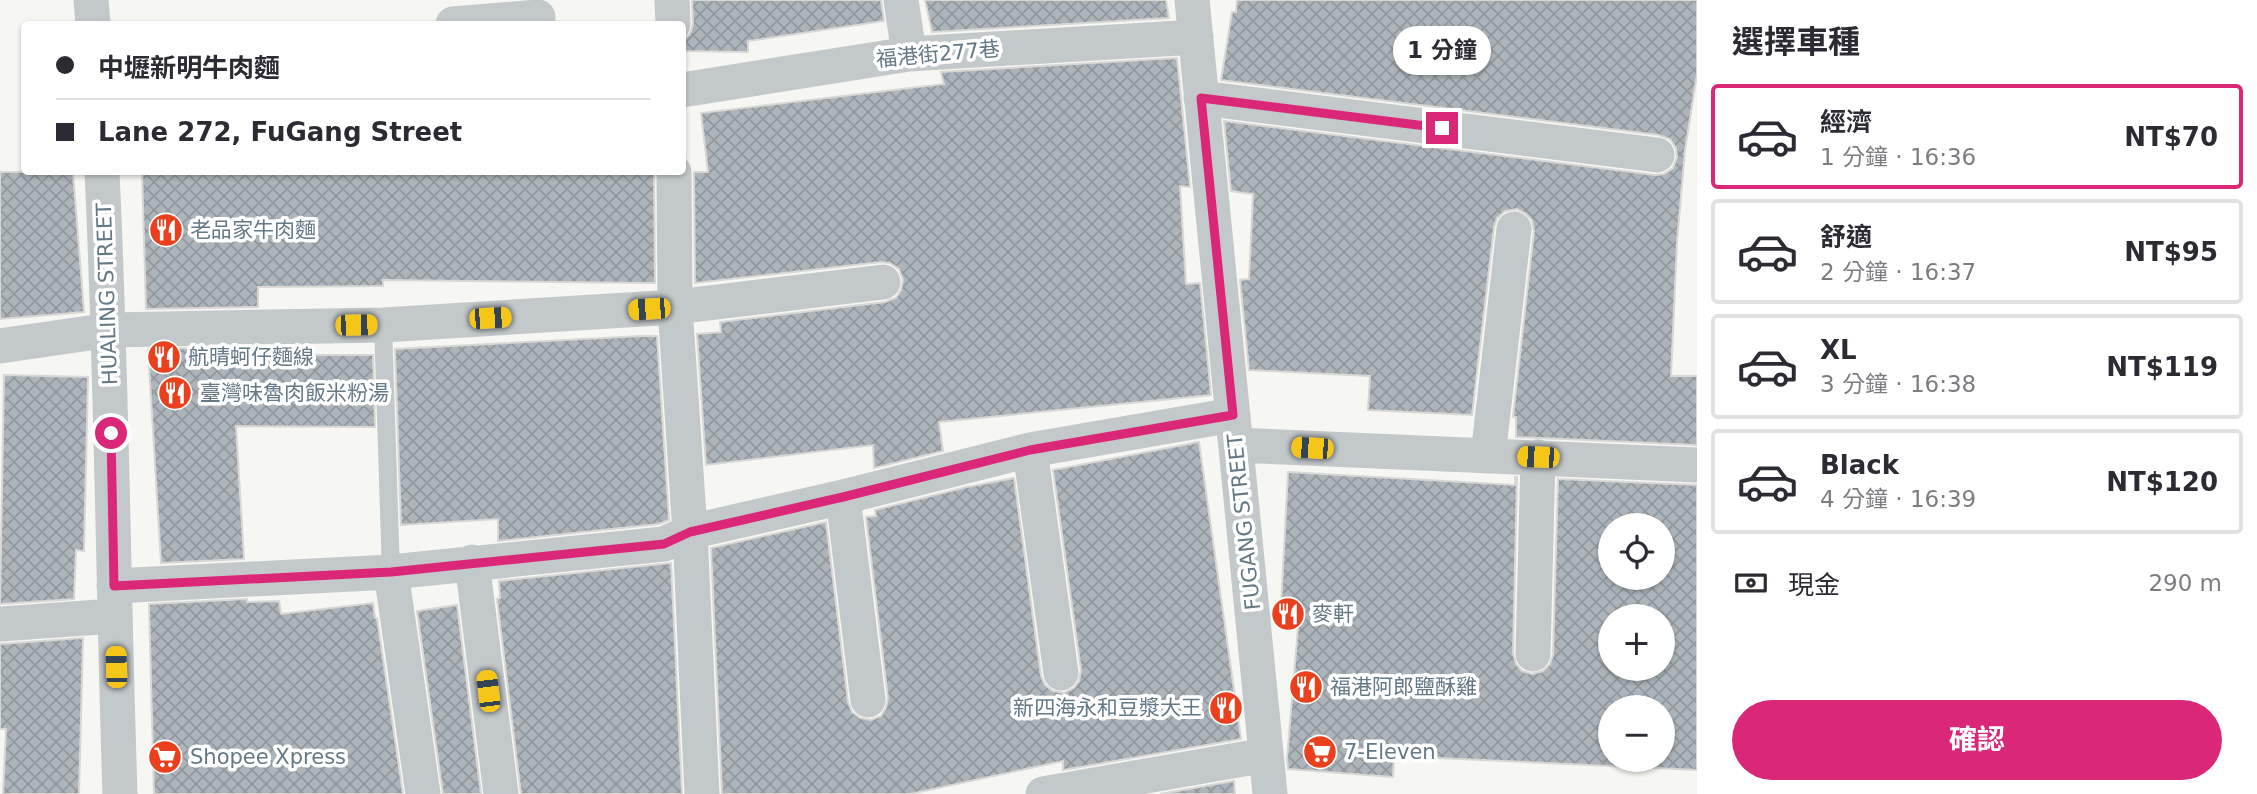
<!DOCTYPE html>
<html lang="zh-TW">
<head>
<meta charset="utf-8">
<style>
	:root { --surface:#fff; --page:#f2f2f3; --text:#2b2b33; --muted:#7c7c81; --line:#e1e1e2; --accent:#db2777 }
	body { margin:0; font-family:"DejaVu Sans","Noto Sans TC",sans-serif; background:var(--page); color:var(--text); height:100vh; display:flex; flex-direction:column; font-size:26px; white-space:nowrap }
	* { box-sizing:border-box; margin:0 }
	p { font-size:23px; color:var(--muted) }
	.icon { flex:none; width:38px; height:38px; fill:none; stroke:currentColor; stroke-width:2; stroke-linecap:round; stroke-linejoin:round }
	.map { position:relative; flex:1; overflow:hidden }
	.details { display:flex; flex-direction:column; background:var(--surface); width:560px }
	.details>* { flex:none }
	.top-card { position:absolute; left:21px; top:21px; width:665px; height:154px; border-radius:7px; box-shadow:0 2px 5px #0004; display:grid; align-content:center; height:154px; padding:0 35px; background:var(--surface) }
	.buttons { position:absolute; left:1598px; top:513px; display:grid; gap:14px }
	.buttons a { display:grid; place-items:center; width:77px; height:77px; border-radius:50%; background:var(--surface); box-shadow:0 2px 5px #0004; font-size:35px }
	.end { position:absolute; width:32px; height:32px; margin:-16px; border:9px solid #db2777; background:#fff; box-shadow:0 0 0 4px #fff }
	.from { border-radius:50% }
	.bubble { position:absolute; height:49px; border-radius:24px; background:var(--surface); box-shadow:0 2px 5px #0004; font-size:23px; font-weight:700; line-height:49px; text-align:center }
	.car { position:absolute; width:21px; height:42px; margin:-21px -10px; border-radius:9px; box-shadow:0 0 5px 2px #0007; background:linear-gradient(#f5c518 24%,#345 0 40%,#f5c518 0 76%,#345 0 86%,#f5c518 0) }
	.top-card b { display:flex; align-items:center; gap:24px; height:66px; font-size:26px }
	.top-card b+b { border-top:2px solid var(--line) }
	.top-card i { width:18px; height:18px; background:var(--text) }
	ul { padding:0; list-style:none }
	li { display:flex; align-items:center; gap:21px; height:105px; margin:0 14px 10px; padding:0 21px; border:4px solid var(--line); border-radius:7px }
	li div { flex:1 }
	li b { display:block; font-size:26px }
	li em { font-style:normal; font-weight:700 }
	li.selected { border-color:var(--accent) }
	li>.icon { width:63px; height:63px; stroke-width:1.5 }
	h2 { padding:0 35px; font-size:32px; line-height:84px }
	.pay { display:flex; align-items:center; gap:18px; height:77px; padding:0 35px; font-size:26px }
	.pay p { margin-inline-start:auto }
	.button { display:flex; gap:14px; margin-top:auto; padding:14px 35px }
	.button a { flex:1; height:80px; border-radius:42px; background:var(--accent); color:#fff; font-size:28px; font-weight:700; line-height:80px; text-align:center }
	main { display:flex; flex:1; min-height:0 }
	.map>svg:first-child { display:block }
</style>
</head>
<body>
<main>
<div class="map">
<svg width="1697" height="794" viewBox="0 0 1697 794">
	<defs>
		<pattern id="building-cross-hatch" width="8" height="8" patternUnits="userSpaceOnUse" patternTransform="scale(1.75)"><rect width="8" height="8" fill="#adb5ba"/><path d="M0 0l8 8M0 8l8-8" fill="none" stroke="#90989d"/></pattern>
	</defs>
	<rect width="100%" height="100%" fill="#f6f6f2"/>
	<path fill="url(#building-cross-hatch)" stroke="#d8d7d5" stroke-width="2" fill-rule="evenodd" d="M 692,0 L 881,0 L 884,21 L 748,41 L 748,52 L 682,51 L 682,41 L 690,34 L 693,24 Z
		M 925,0 L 1166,0 L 1169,18 L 932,32 Z
		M 1237,0 L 1697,0 L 1697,74 L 1685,150 L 1677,242 L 1671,376 L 1697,376 L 1697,445 L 1516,437 L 1516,417 L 1513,417 L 1534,231 L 1532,220 L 1525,213 L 1517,209 L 1505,211 L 1497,218 L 1494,227 L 1472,415 L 1368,410 L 1370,376 L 1249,370 L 1240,280 L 1249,279 L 1253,194 L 1231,191 L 1224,121 L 1655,175 L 1664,174 L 1673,168 L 1677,157 L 1676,148 L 1670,139 L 1659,135 L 1221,80 L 1232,12 L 1236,12 Z
		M 1177,58 L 1190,187 L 1180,186 L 1186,284 L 1200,283 L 1211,395 L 939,422 L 943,451 L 874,468 L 873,445 L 706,465 L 697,334 L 721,332 L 720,322 L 885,302 L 896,298 L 901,290 L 903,280 L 899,269 L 890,263 L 881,262 L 695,283 L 694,172 L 708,172 L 701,113 L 944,84 L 941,72 Z
		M 0,172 L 73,172 L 84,312 L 0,319 Z
		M 142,172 L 654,172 L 655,283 L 383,280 L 383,286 L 258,287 L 258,307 L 146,309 Z
		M 642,336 L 657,336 L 669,520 L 659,524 L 498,541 L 498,519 L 401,525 L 395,349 Z
		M 259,347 L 260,355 L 373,355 L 375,427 L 236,426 L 244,559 L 161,563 L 148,349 Z
		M 4,375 L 88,377 L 84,551 L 76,550 L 74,599 L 0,604 Z
		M 1199,442 L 1241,739 L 1063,770 L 1063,761 L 910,794 L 722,794 L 711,548 L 826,522 L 848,702 L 852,712 L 860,718 L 871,720 L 881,716 L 886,708 L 888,698 L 866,517 L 876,516 L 875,510 L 967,487 L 1014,478 L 1041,676 L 1045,685 L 1053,691 L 1064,693 L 1074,688 L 1079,681 L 1081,670 L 1053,470 Z
		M 1288,472 L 1515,485 L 1515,477 L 1517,477 L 1513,653 L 1516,664 L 1522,671 L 1532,674 L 1543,671 L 1550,664 L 1553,655 L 1558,479 L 1697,485 L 1697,770 L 1394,756 L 1393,777 L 1288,769 L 1287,759 L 1298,627 L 1280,626 ZM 1610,525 L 1662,525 L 1662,578 L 1610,578 ZM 1610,616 L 1662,616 L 1662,668 L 1610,668 ZM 1610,707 L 1662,707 L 1662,760 L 1610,760 Z
		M 671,563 L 682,794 L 521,794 L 497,599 L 500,598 L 499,581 Z
		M 247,599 L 247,602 L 279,601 L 281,614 L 373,603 L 375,618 L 377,618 L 403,794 L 154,794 L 149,604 Z
		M 457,605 L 481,794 L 443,794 L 417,611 Z
		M 83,638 L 79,794 L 3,794 L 6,729 L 0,729 L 0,644 Z
		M 1234,781 L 1235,794 L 1160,794 Z"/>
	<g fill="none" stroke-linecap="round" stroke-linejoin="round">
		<path stroke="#c3c8ca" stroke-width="18" d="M 383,325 L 391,572"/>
		<path stroke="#c3c8ca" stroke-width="35" d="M 91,0 L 93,24
			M 672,0 L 673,24
			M 901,0 L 909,54
			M 1192,0 L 1270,794
			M 453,24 L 538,17
			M 682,90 L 909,54 L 1196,37
			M 1201,98 L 1657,155
			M 102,172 C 112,379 113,586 120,794
			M 674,172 L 675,307 L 690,532 L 702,794
			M 0,346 L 110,330 L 383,325 L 675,307 L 883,282
			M 1236,445 L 1697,465
			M 1030,450 L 1061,673
			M 1488,456 L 1514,229
			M 843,497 L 868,700
			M 472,562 L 501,794
			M 391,572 L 423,794
			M 114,586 L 391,572 L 664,544 L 690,532 L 843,497 L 1030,450 L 1233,415
			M 0,624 L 114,616
			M 1533,654 L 1538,457
			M 1043,794 L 1266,755"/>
	</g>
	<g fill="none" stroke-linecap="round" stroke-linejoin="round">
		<path stroke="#db2777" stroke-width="9" d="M 111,433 L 114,586 L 391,572 L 664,544 L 690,532 L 843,497 L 1030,450 L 1233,415 L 1201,98 L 1442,128"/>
	</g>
	<defs>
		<g id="restaurant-disc" transform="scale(1.75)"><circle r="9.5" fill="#eb401e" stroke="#fff"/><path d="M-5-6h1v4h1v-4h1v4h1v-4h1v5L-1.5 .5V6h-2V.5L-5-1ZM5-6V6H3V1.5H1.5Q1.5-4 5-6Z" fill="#fff"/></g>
		<g id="supermarket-disc" transform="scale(1.75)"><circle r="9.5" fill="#eb401e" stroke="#fff"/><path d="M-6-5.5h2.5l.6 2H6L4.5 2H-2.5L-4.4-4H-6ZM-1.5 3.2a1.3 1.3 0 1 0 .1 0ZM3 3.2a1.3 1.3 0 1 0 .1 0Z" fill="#fff"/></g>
	</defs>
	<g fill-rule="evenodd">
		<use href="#restaurant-disc" x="166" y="230"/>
		<use href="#restaurant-disc" x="164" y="357"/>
		<use href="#restaurant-disc" x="175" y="393"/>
		<use href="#restaurant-disc" x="1288" y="614"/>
		<use href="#restaurant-disc" x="1306" y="687"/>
		<use href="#restaurant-disc" x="1226" y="708"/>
		<use href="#supermarket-disc" x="1320" y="752"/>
		<use href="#supermarket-disc" x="165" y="757"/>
	</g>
	<g text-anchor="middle" stroke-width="7" stroke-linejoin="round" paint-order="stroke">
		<g font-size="21" fill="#647885" stroke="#fff">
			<text transform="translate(938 54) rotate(-5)" y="7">福港街277巷</text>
			<text transform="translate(107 294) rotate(-92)" y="7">HUALING STREET</text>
			<text transform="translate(1244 522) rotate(-96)" y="7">FUGANG STREET</text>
		</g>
		<g font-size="21" fill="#647885" stroke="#fff" text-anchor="start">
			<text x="190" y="237">老品家牛肉麵</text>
			<text x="188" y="364">航晴蚵仔麵線</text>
			<text x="200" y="400">臺灣味魯肉飯米粉湯</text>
			<text x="1312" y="621">麥軒</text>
			<text x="1330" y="694">福港阿郎鹽酥雞</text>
			<text x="1202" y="715" text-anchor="end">新四海永和豆漿大王</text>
			<text x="1344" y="759">7-Eleven</text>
			<text x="190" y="764">Shopee Xpress</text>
		</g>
	</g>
</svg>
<div class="buttons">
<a><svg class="icon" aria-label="locate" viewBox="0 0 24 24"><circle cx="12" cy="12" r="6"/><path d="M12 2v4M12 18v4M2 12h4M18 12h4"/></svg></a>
<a>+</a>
<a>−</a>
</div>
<i class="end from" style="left:111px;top:433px"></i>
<i class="end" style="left:1442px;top:128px"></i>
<div class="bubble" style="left:1393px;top:26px;width:98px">1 分鐘</div>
<i class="car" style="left:649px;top:309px;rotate:266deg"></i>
<i class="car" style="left:490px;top:318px;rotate:87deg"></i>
<i class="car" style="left:356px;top:325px;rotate:89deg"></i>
<i class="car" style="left:1312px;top:448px;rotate:273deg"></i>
<i class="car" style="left:1538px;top:457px;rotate:272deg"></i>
<i class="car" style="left:116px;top:667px;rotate:358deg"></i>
<i class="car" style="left:488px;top:691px;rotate:353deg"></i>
<div class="top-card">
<b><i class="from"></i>中壢新明牛肉麵</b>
<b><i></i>Lane 272, FuGang Street</b>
</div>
</div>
<section class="details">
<h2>選擇車種</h2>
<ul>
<li class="selected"><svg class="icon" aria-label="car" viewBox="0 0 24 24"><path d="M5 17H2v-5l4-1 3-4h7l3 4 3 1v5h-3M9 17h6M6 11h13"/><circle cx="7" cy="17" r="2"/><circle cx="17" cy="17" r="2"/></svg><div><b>經濟</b><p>1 分鐘 · 16:36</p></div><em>NT$70</em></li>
<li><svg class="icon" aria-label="car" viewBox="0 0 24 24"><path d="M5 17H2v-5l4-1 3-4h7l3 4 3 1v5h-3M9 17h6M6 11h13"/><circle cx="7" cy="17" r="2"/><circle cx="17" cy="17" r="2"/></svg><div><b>舒適</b><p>2 分鐘 · 16:37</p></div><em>NT$95</em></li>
<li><svg class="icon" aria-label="car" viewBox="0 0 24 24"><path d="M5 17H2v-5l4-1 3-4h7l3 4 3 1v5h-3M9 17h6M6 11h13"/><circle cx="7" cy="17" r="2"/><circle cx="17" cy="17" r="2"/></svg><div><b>XL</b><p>3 分鐘 · 16:38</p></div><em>NT$119</em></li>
<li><svg class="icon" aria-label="car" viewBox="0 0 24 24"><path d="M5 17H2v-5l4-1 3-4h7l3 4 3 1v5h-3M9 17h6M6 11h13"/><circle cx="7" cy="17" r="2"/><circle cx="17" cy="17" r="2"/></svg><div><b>Black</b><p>4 分鐘 · 16:39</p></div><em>NT$120</em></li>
</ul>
<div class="pay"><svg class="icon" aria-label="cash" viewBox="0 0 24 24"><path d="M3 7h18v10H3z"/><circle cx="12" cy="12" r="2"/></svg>現金<p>290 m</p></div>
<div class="button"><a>確認</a></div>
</section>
</main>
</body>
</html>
